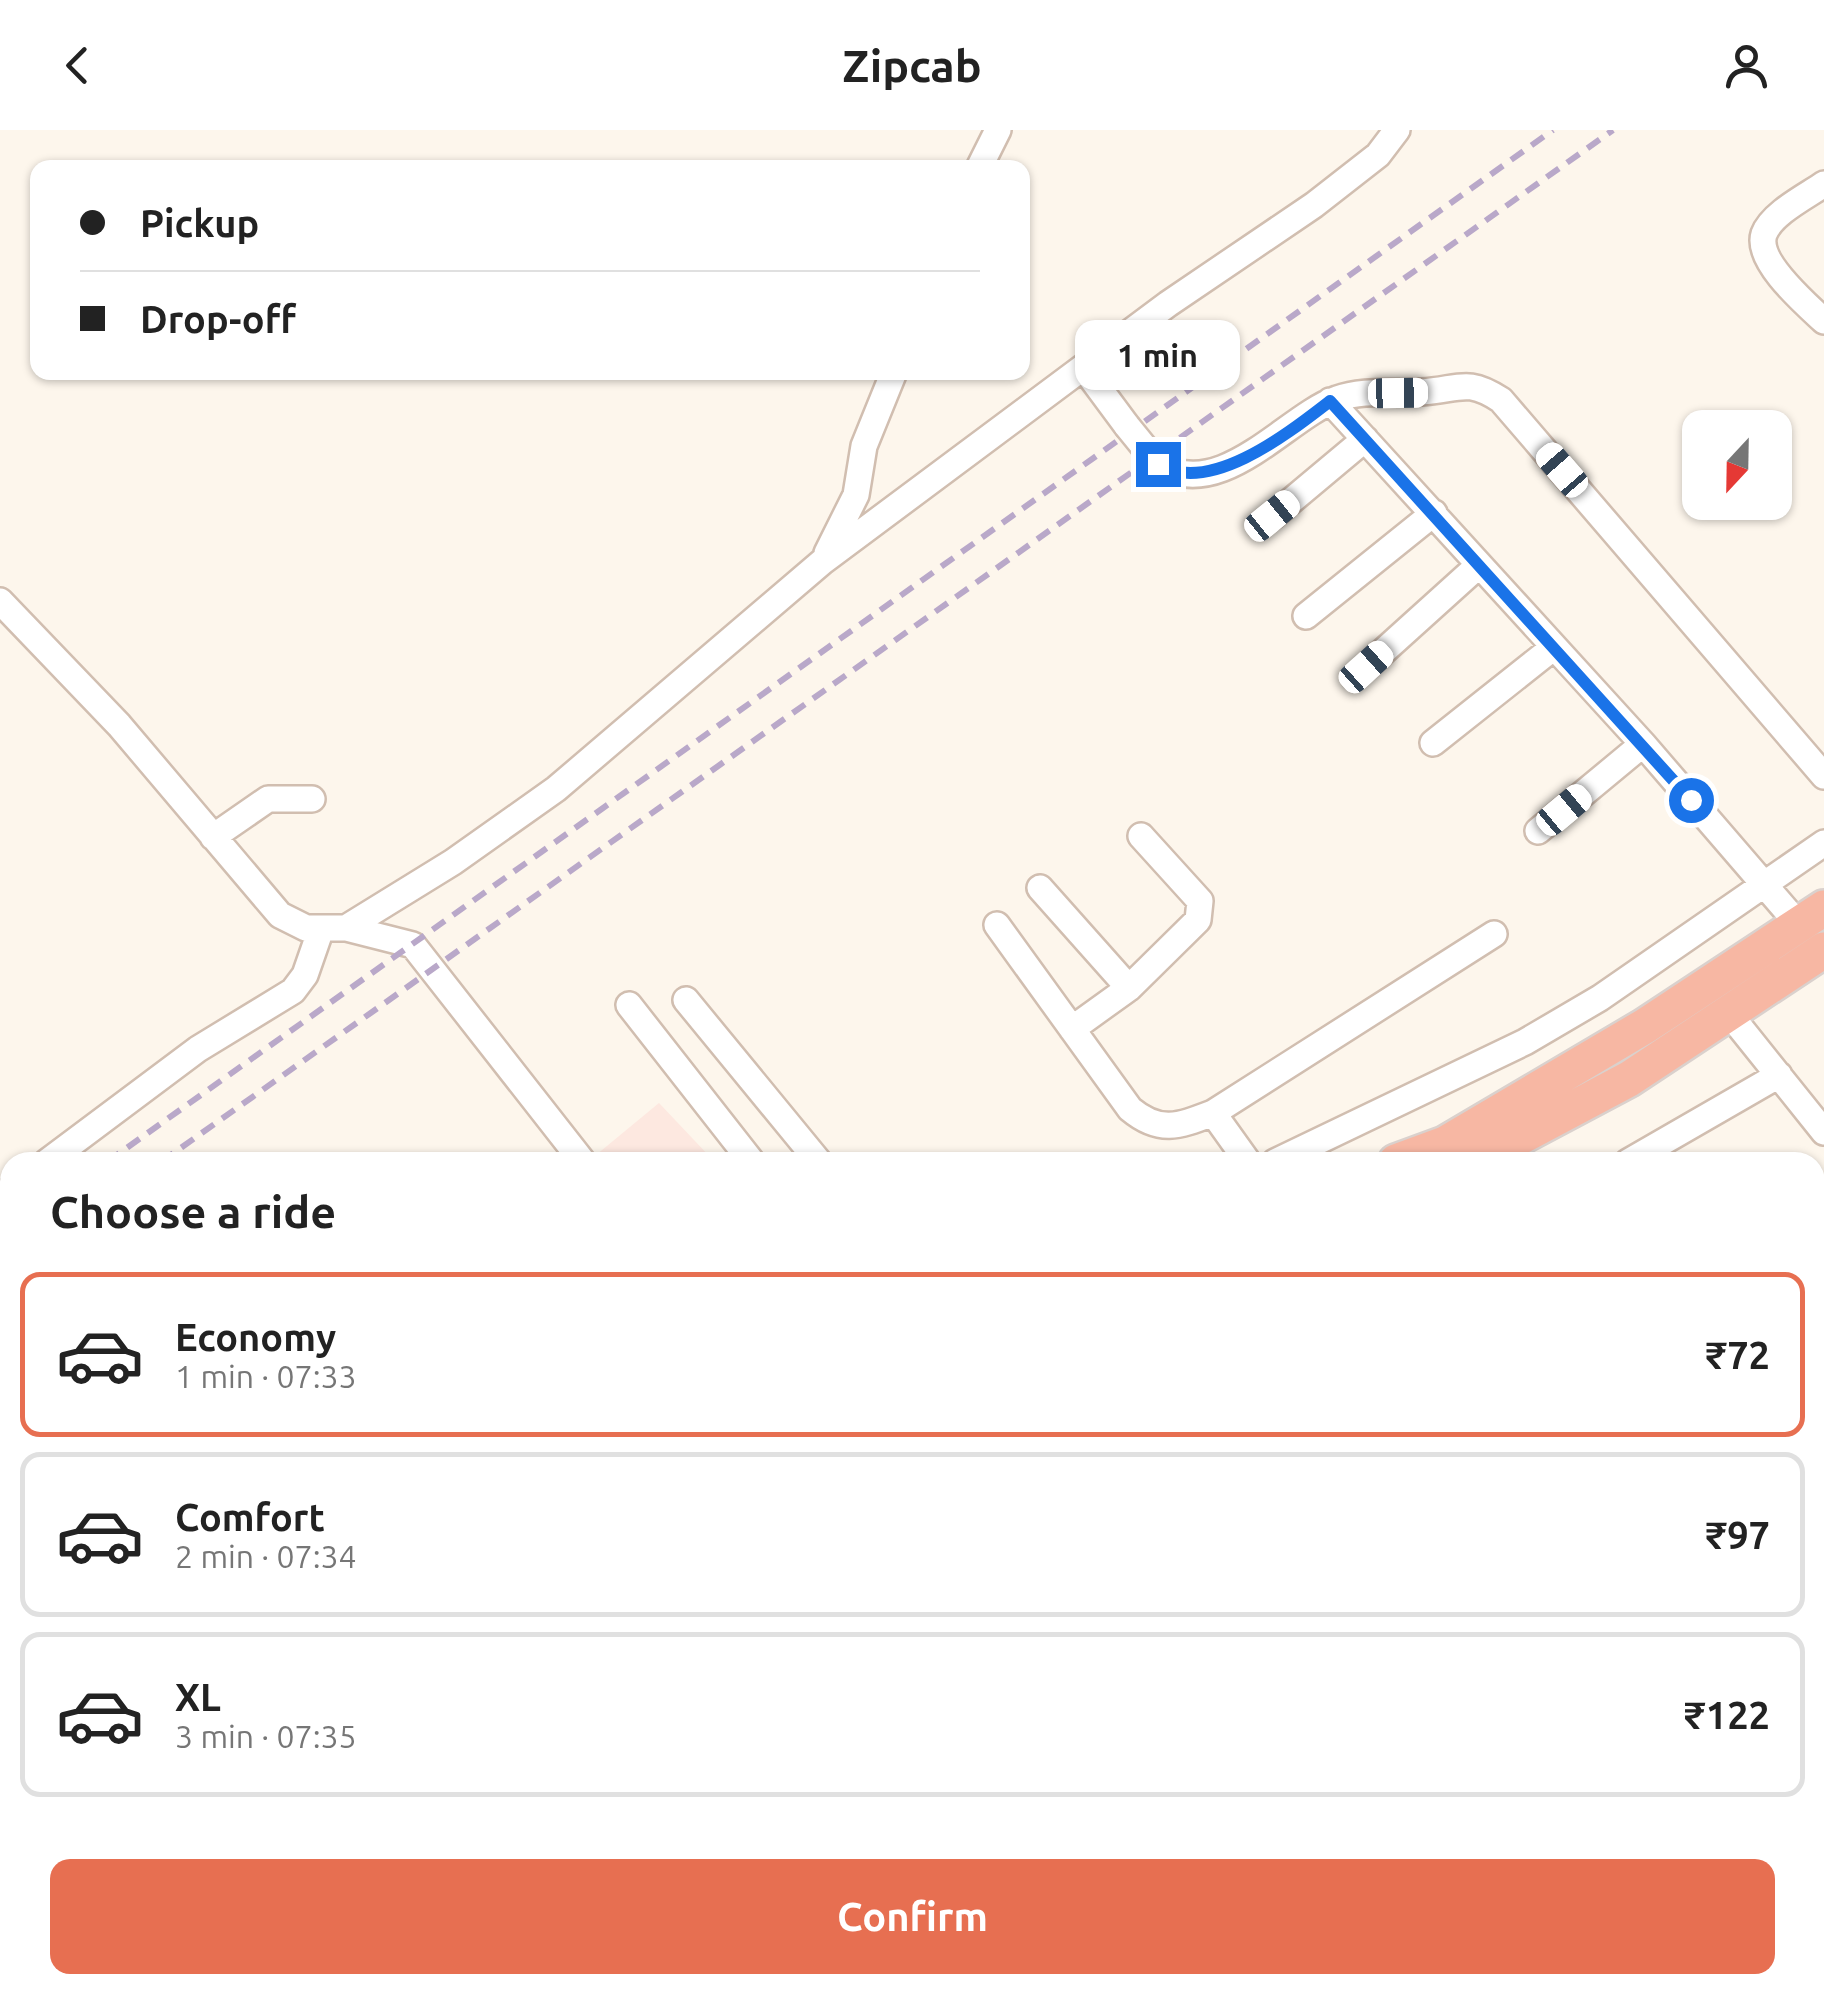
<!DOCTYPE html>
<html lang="en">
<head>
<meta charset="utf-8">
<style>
	:root { --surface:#fff; --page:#f6f6f6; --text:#222; --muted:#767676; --line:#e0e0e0; --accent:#e76f51 }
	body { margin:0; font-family:Ubuntu,sans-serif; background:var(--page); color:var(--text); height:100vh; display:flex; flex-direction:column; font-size:38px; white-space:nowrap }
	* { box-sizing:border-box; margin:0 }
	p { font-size:32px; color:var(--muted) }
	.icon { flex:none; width:55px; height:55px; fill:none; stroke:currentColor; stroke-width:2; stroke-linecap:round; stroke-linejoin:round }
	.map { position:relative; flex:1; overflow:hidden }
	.side { position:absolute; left:0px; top:1022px; width:1825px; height:842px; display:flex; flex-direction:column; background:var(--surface); border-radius:30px 30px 0 0; box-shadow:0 2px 8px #0004 }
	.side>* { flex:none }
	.banner { position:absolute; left:30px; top:30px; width:1000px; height:220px; border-radius:20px; box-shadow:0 2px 8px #0004; display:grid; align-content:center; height:220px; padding:0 50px; background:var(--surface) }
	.needle { width:65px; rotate:202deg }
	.controls { position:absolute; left:1682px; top:280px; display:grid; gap:20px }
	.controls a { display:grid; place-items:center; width:110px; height:110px; border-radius:20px; background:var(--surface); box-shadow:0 2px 8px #0004; font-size:50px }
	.end { position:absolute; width:45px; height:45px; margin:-22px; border:12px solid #1a73e8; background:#fff; box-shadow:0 0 0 5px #fff }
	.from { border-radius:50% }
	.bubble { position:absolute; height:70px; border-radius:20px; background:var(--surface); box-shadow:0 2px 8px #0004; font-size:32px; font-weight:700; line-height:70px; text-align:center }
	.car { position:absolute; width:30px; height:60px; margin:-30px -15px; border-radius:12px; box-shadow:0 0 8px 2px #0007; background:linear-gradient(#fff 24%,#345 0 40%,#fff 0 76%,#345 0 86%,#fff 0) }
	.banner b { display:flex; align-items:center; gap:35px; height:95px; font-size:38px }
	.banner b+b { border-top:2px solid var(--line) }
	.banner i { width:25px; height:25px; background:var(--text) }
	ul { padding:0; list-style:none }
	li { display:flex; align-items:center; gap:30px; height:165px; margin:0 20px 15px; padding:0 30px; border:5px solid var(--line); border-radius:20px }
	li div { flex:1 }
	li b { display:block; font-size:38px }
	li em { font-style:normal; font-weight:700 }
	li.active { border-color:var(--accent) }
	li>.icon { width:90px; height:90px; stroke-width:1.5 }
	h2 { padding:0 50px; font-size:45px; line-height:120px }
	.primary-button { display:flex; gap:20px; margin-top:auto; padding:20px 50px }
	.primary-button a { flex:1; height:115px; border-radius:20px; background:var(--accent); color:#fff; font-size:40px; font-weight:700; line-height:115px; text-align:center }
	header { display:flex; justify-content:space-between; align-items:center; height:130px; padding:0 50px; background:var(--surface); font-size:45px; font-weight:700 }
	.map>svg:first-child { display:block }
</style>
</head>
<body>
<header><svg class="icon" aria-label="back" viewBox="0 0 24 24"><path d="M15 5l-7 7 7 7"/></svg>Zipcab<svg class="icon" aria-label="person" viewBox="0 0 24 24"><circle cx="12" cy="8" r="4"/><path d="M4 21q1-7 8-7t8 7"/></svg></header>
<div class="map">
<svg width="1824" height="1864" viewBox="0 0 1824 1864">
	<rect width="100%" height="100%" fill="#fdf6ec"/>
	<path fill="#fde8e0" d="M 659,973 L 711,1028 L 703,1032 L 592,1032 L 590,1030 Z"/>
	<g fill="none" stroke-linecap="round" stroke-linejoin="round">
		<g stroke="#d1beb0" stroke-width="30">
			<path id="minor" d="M 979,38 L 998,0
				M 1824,54 C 1807,66 1772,83 1764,104 C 1755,131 1807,175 1824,191
				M 1084,238 L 1127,296
				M 1330,271 L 1643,614 L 1799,795
				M 1158,334 C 1221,374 1286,287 1337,269 C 1363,259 1394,264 1421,262 C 1459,260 1466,247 1501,270 L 1824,646
				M 1273,386 L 1365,309
				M 827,423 L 856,365 L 864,316 L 894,242
				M 0,471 L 119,595 L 280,785 L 306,798 L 346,798 L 413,815 L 583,1032
				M 1306,486 L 1434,383
				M 1366,537 L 1479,435
				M 1433,613 L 1554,517
				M 1538,701 L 1643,614
				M 213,707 L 268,669 L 312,669
				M 1040,758 L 1129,858
				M 997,795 L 1130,979 C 1160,1004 1179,996 1213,983 L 1248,1032
				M 346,798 L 453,732 L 556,659 L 822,432 L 1168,174 L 1314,75 L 1378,25 L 1397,0
				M 686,870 L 819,1032
				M 629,875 L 752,1032
				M 1727,881 L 1824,1002
				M 1072,899 L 1129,858 L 1198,790 L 1200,771 L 1141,706
				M 1213,983 L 1494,804
				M 47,1032 L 198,919 L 293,861 L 305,845 L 321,799
				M 1275,1032 L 1525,912 L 1600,868 L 1824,713
				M 1628,1032 L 1779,945
				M 0,1068 L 10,1060
				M 1815,1171 L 1824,1163
				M 1815,1189 L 1824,1199
				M 1815,1312 L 1824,1324
				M 0,1745 L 10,1737
				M 0,1804 L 10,1825
				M 24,1855 L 28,1864
				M 129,1855 L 136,1864
				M 791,1855 L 798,1864
				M 1073,1855 L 1081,1864
				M 240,1864 L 244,1855
				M 331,1864 L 334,1855
				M 559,1864 L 563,1855
				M 1231,1864 L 1242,1855
				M 1320,1864 L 1327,1855"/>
		</g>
		<g stroke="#dad1cd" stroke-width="40">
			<path id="highway" d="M 1396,1032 L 1445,1014 L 1645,896 L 1824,778
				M 1473,1032 L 1629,949 L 1824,820
				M 0,1654 L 10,1648
				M 0,1694 L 10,1688"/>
		</g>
		<use href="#minor" stroke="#fff" stroke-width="25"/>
		<use href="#highway" stroke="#f7b7a3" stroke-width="35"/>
		<path stroke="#b9a8c9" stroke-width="6" stroke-dasharray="15 10" stroke-linecap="butt" d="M 107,1032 L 1553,0
			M 161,1032 L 1613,0
			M 0,1109 L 10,1102
			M 0,1147 L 10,1140"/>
		<g stroke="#d1beb0" stroke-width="30" stroke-linecap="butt">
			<path id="minor-bridge" d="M 1127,296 L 1158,334"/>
		</g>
		<use href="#minor-bridge" stroke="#fff" stroke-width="25"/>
	</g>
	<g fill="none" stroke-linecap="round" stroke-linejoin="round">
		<path stroke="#1a73e8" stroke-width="12" d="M 1158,334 C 1209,367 1291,301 1330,271 L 1691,670"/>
	</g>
</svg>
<div class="controls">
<a><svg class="needle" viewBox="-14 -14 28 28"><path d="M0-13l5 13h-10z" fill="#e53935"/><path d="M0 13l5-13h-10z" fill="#767676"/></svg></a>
</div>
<i class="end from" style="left:1691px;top:670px"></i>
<i class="end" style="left:1158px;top:334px"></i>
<div class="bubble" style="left:1075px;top:190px;width:165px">1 min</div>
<i class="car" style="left:1398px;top:263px;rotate:89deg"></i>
<i class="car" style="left:1562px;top:340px;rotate:319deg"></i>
<i class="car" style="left:1272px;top:386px;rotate:51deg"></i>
<i class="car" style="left:1366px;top:537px;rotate:48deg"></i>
<i class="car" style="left:1564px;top:680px;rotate:50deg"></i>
<div class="banner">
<b><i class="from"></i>Pickup</b>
<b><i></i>Drop-off</b>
</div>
<section class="side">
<h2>Choose a ride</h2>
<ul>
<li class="active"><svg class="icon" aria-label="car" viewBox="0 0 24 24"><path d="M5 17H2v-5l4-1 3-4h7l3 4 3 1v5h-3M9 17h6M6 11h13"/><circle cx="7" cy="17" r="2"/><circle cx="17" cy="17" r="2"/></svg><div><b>Economy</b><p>1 min · 07:33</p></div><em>₹72</em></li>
<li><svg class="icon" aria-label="car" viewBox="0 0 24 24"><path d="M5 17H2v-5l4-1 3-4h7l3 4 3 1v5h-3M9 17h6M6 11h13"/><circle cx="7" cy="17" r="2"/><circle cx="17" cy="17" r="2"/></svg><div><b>Comfort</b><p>2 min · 07:34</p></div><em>₹97</em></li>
<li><svg class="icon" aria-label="car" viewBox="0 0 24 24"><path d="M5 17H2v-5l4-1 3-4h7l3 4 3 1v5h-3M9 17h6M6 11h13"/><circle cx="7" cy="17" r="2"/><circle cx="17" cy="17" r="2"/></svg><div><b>XL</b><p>3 min · 07:35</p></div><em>₹122</em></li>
</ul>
<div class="primary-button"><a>Confirm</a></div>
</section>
</div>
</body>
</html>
